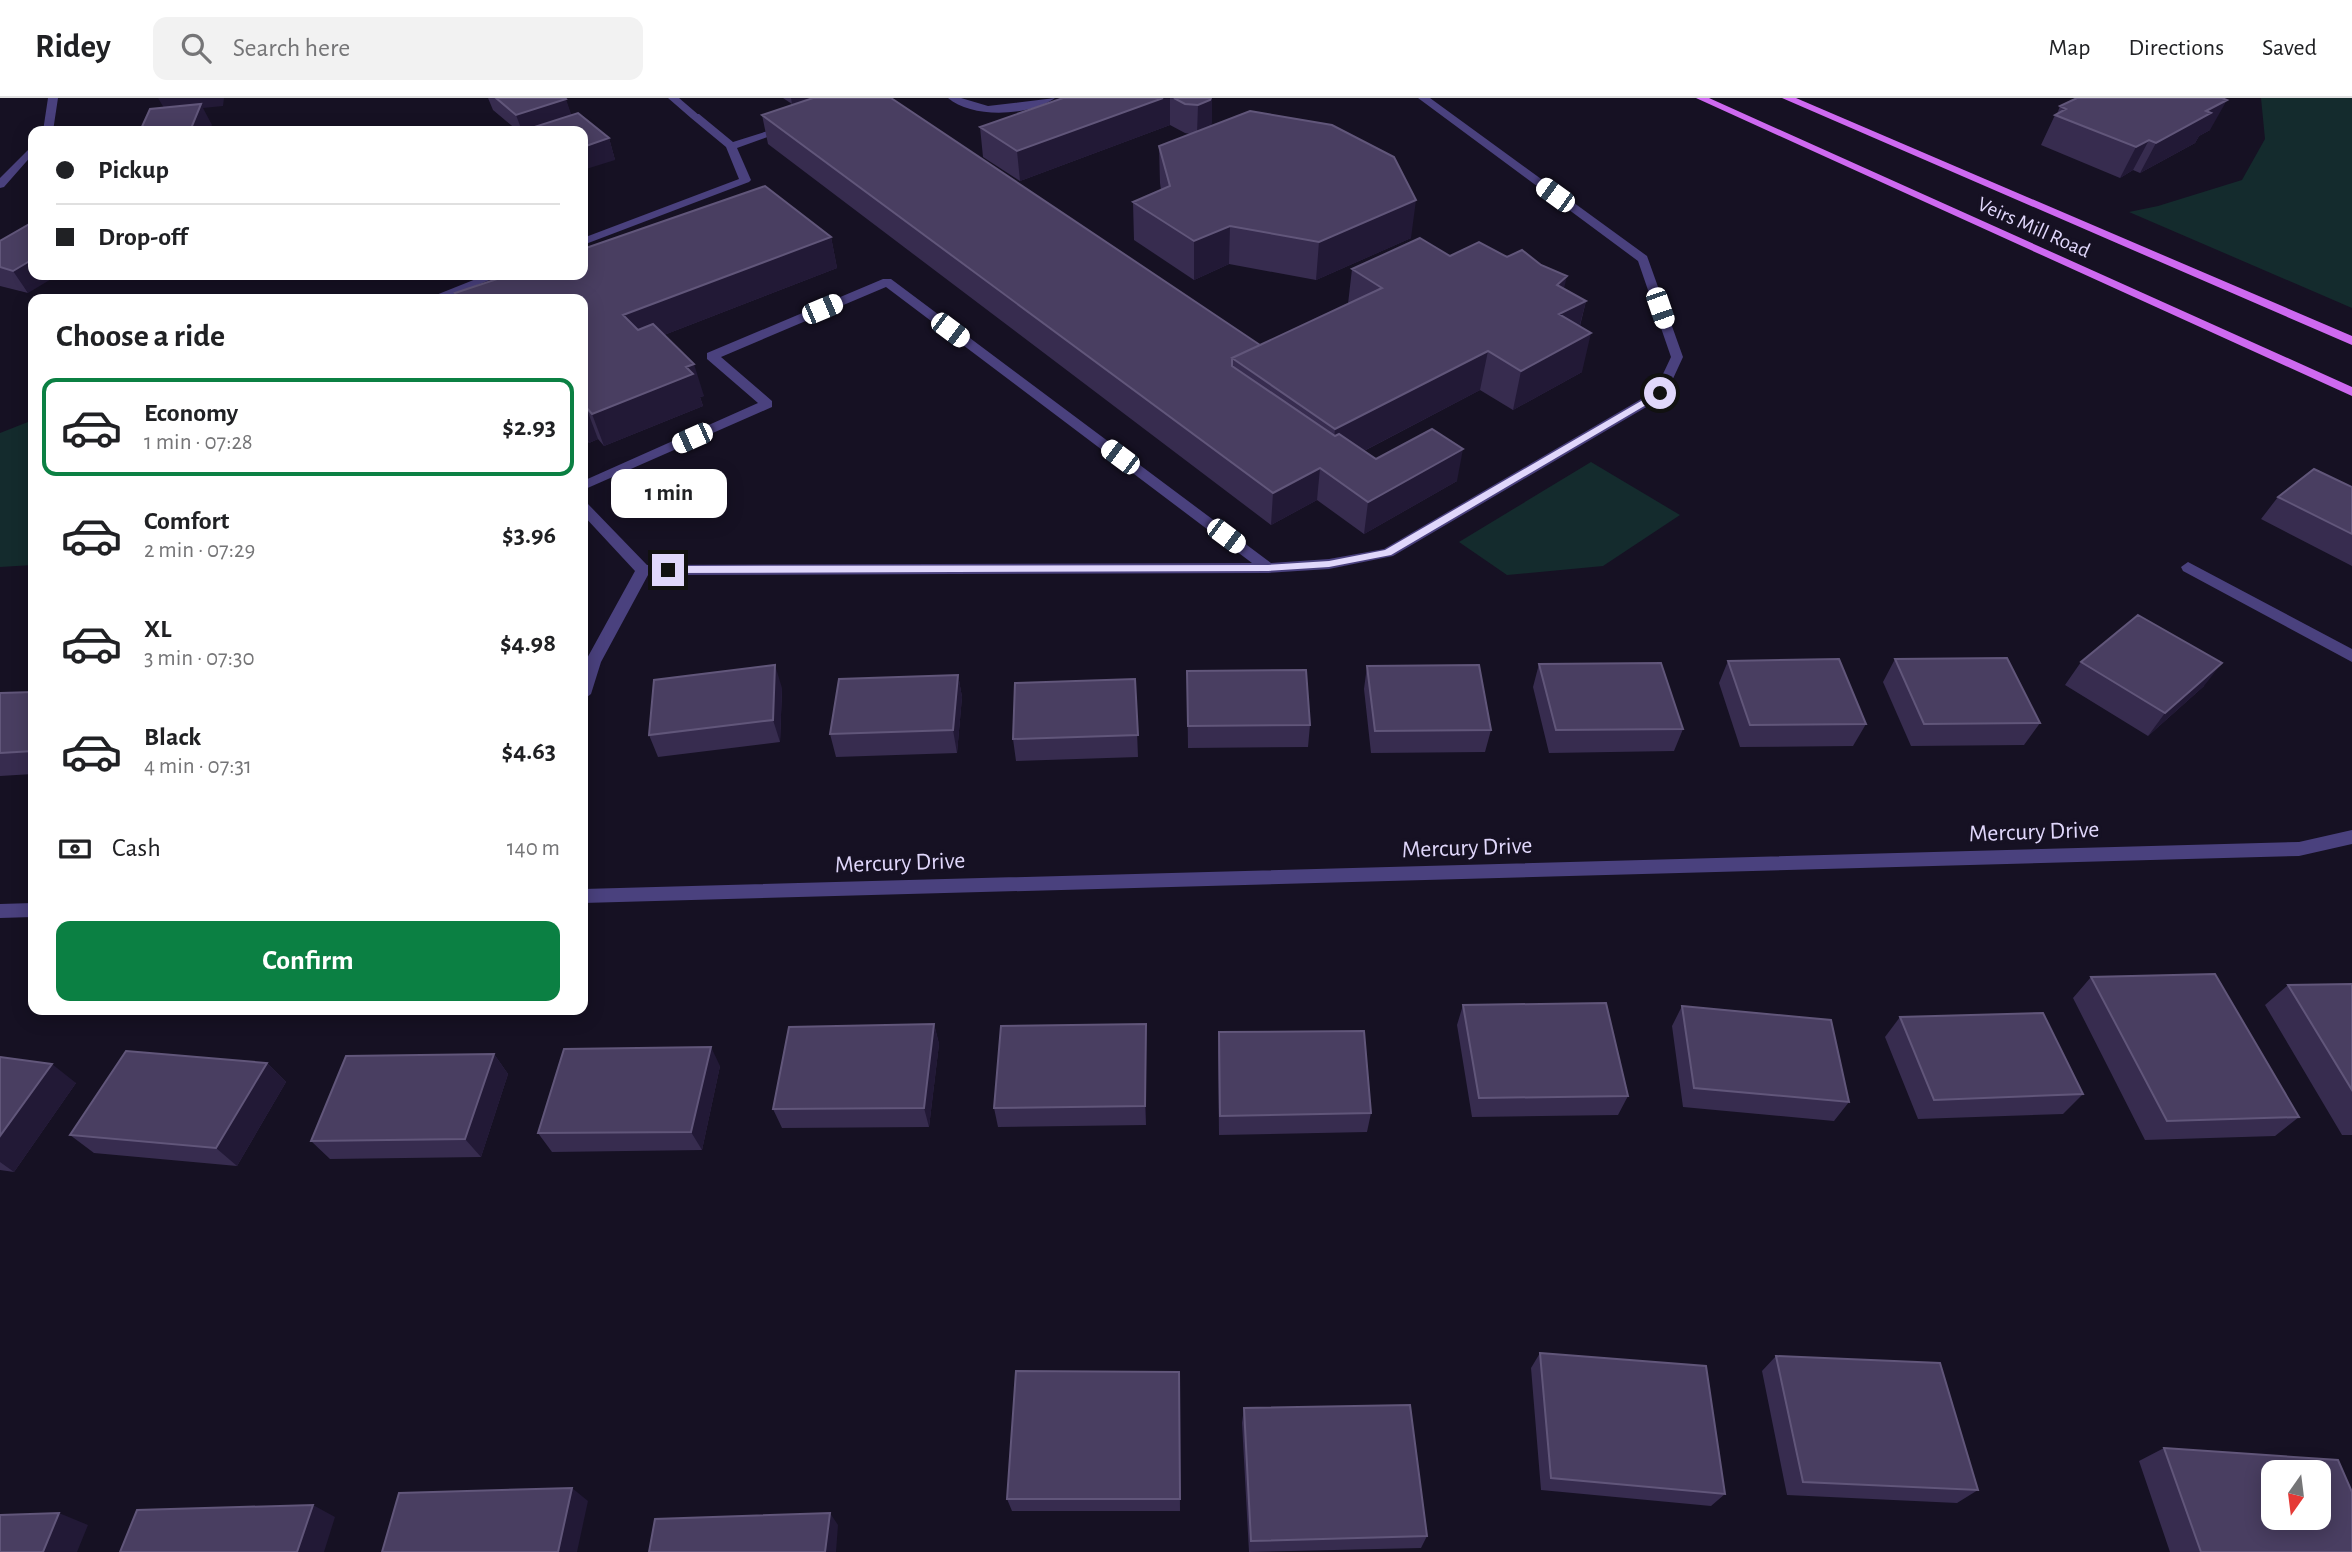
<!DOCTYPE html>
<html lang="en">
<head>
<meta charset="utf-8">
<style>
	:root { --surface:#fff; --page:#f2f2f2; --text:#202124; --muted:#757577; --line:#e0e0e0; --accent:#0b8043 }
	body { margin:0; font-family:"Alegreya Sans",sans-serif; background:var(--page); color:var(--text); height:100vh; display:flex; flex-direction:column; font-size:26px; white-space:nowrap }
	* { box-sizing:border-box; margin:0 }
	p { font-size:23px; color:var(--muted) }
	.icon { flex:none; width:38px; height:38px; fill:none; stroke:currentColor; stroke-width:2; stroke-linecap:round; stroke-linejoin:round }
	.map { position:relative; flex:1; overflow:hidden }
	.sheet { position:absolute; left:28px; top:196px; width:560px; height:721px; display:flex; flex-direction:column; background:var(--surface); border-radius:14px; box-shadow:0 4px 18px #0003 }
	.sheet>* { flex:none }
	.banner { position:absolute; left:28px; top:28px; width:560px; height:154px; border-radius:14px; box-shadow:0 4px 18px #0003; display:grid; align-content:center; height:154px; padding:0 28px; background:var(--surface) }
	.needle { width:46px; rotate:194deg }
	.controls { position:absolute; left:2261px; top:1362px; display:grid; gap:14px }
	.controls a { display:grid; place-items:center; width:70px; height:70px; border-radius:14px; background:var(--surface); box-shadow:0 4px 18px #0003; font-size:35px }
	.end { position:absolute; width:32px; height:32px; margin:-16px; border:9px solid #e0d7fb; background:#111; box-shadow:0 0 0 4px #111 }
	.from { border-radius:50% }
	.bubble { position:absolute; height:49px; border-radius:14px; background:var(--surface); box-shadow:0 4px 18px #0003; font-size:23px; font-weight:700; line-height:49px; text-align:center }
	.car { position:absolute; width:21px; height:42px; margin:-21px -10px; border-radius:9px; box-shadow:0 0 5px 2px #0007; background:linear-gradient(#fff 24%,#345 0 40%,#fff 0 76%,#345 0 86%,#fff 0) }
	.banner b { display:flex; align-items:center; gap:24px; height:66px; font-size:26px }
	.banner b+b { border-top:2px solid var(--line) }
	.banner i { width:18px; height:18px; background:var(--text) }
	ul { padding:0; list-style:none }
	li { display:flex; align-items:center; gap:21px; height:98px; margin:0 14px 10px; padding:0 14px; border:4px solid transparent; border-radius:14px }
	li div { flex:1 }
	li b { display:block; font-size:26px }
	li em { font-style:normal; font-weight:700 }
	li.current { border-color:var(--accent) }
	li>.icon { width:63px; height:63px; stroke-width:1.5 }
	h2 { padding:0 28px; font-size:32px; line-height:84px }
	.pay { display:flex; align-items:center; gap:18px; height:77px; padding:0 28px; font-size:26px }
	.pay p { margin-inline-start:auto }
	.action { display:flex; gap:14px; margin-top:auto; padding:14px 28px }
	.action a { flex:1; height:80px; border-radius:14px; background:var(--accent); color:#fff; font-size:28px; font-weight:700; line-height:80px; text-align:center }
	header { display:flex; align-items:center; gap:42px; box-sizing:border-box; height:98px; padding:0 35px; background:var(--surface); border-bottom:2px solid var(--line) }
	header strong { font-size:33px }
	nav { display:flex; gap:38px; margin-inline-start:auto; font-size:24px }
	.search { width:490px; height:63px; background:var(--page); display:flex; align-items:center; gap:18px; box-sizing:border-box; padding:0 24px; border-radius:14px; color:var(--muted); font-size:26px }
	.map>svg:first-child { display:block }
</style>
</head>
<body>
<header>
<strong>Ridey</strong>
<div class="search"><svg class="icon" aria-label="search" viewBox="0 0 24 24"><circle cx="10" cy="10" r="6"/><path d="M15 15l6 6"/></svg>Search here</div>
<nav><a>Map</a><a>Directions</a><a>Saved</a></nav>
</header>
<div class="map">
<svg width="2352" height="1454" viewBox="0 0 2352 1454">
	<rect width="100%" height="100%" fill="#161123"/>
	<path fill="#142b2d" d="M 2261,0 L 2352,0 L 2352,210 L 2129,114 L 2158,108 L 2242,82 L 2265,41 Z
		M 33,322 L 33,467 L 0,469 L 0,335 Z
		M 1591,364 L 1680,417 L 1603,468 L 1507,477 L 1459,444 Z"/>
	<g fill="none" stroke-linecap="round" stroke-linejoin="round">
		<path fill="#4a417e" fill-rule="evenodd" d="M 948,0 L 961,0 L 988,8 L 1055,0 C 1030,18 972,21 948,0 Z
			M 1418,0 L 1430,0 L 1647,158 L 1683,259 L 1665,298 L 1393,458 L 1329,471 L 1268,475 L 648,477 L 601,564 L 591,596 L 583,602 L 585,564 L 635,473 L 583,417 L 583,404 L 588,406 L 647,467 L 1252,465 L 886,189 L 721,259 L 772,303 L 772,309 L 583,392 L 583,383 L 758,305 L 707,261 L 707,255 L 883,181 L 891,181 L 1271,465 L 1329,461 L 1384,451 L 1655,293 L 1671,259 L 1638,163 Z
			M 691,16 L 699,16 L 733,44 L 787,27 L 792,30 L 737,50 L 751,82 L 749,84 L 583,147 L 583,140 L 739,81 L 726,49 L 691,20 Z
			M 486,177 L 502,177 L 443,201 L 426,201 Z"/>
		<path fill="#4a417e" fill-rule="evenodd" d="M 48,0 L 58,0 L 53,33 L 43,33 Z
			M 668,0 L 679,0 L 700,18 L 691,20 Z
			M 33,47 L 33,56 L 4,89 L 0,90 L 0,80 Z
			M 2188,464 L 2352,551 L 2352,564 L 2183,473 L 2181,469 Z
			M 2352,732 L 2352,746 L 2299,758 L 583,805 L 583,791 L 2299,744 Z
			M 33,805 L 33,819 L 0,820 L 0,806 Z"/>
		<path fill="#ce69f0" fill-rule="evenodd" d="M 1696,0 L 1709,0 L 2352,289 L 2352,298 Z
			M 1782,0 L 1796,0 L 2352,238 L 2352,247 Z"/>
	</g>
	<path fill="#372c4f" d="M 488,0 L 565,0 L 571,17 L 609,40 L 615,62 L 583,33 L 518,33 L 493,12 Z
		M 783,0 L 811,0 L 792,6 Z
		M 1063,0 L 1212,0 L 1211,28 L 1411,140 L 1316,182 L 1229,166 L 1194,182 L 1134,142 L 1133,104 L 1161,92 L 1160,85 L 1159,48 L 1190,36 L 1185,35 L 1170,27 L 1020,83 L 983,59 L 980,29 Z
		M 2060,8 L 2210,32 L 2199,38 L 2195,45 L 2140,75 L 2133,72 L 2120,80 L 2041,47 L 2055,17 L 2057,16 Z
		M 762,17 L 1260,247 L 1348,206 L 1352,171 L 1450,158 L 1564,191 L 1586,203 L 1580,228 L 1582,274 L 1513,312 L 1480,292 L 1364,353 L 1376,361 L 1457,383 L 1364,436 L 1317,402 L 1271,427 L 768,46 Z
		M 831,139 L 837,170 L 664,237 L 704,298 L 700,299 L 703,308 L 604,348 L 598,341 L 589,345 L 583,338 L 583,201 L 457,200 L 455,195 Z
		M 0,143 L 28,195 L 0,188 Z
		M 2352,389 L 2352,468 L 2261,421 L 2278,399 Z
		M 1895,561 L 2040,625 L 2024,647 L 1911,648 L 1883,584 Z
		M 1728,563 L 1866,626 L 1853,648 L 1740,649 L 1719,585 Z
		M 2081,564 L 2204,588 L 2148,638 L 2065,587 Z
		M 1539,566 L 1683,631 L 1674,653 L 1549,655 L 1533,589 Z
		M 1367,568 L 1491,632 L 1485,654 L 1371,655 L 1364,591 Z
		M 1187,573 L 1310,627 L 1308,649 L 1188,650 Z
		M 958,577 L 962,599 L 957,655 L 836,659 L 830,636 Z
		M 1135,581 L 1138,659 L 1016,663 L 1013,641 Z
		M 782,590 L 780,644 L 658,659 L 649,637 Z
		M 33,594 L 33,676 L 0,678 L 0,595 Z
		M 2091,879 L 2299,1019 L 2275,1038 L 2145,1042 L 2073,900 Z
		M 2352,886 L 2352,1037 L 2342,1037 L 2265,907 L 2288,887 Z
		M 1463,907 L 1628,998 L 1618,1017 L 1472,1019 L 1457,927 Z
		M 1682,908 L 1849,1004 L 1834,1023 L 1683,1009 L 1672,928 Z
		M 1900,919 L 2083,996 L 2063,1016 L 1918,1021 L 1885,939 Z
		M 934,926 L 939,946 L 929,1029 L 782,1030 L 773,1011 Z
		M 1219,934 L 1371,1015 L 1367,1034 L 1219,1037 L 1218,954 Z
		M 1146,946 L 1146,1027 L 998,1029 L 994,1010 Z
		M 494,956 L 508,976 L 481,1059 L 330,1061 L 311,1043 Z
		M 0,959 L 76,985 L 14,1074 L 0,1072 Z
		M 267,965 L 286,984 L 237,1068 L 94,1055 L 70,1037 Z
		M 720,968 L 702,1052 L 552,1054 L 538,1035 Z
		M 1540,1255 L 1725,1396 L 1711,1408 L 1541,1392 L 1531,1270 Z
		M 1776,1258 L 1978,1392 L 1957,1405 L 1787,1397 L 1762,1273 Z
		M 1179,1274 L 1180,1413 L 1012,1413 L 1007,1401 Z
		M 1244,1310 L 1427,1438 L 1421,1450 L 1249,1454 L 1242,1325 Z
		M 2164,1350 L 2352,1454 L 2170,1454 L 2139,1363 Z"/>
	<path fill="#221936" d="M 158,0 L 224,0 L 223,8 L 203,10 L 212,27 L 209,33 L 190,33 L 167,15 Z
		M 791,0 L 811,0 L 792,6 Z
		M 1163,0 L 1170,0 L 1170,27 L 1020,83 L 1017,53 Z
		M 1211,0 L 1212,0 L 1212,25 L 1209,31 L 1197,36 L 1198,7 Z
		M 566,1 L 573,22 L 528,31 L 529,33 L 522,33 L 516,17 Z
		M 2227,2 L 2210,32 L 2199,38 L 2195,45 L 2140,75 L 2156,45 L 2206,13 Z
		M 609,40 L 615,62 L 583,72 L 583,49 Z
		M 2149,42 L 2133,72 L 2120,80 L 2136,49 Z
		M 1416,102 L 1411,140 L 1316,182 L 1319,144 Z
		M 1230,128 L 1229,166 L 1194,182 L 1194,143 Z
		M 831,139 L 837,170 L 633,249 L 623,217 Z
		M 33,161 L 33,177 L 58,177 L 28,195 L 13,173 Z
		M 1567,178 L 1558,216 L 1557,187 Z
		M 1586,203 L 1576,242 L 1559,216 Z
		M 1591,235 L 1582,274 L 1513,312 L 1521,273 Z
		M 1488,253 L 1480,292 L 1331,370 L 1335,331 Z
		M 694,266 L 704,298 L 700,299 L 703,308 L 604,348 L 592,316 L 686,269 Z
		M 586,309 L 598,341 L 589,345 L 583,328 L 583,311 Z
		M 1463,351 L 1457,383 L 1364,436 L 1368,404 Z
		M 1320,370 L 1317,402 L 1271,427 L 1273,395 Z
		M 2222,565 L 2204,588 L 2148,638 L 2165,615 Z
		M 775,567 L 782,590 L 780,644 L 773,622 Z
		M 958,577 L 962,599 L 957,655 L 953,632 Z
		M 934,926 L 939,946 L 929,1029 L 924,1010 Z
		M 1146,926 L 1146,1027 L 1145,1008 Z
		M 711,949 L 720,968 L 702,1052 L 691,1034 Z
		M 494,956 L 508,976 L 481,1059 L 465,1041 Z
		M 267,965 L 286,984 L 237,1068 L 216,1050 Z
		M 52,966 L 76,985 L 14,1074 L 0,1064 L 0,1038 Z
		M 572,1390 L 588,1403 L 577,1454 L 558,1454 Z
		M 313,1407 L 335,1419 L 324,1454 L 297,1454 Z
		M 59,1415 L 88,1427 L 77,1454 L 43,1454 Z
		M 830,1415 L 838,1427 L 836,1454 L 825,1454 Z"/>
	<path fill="#493e61" stroke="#61567a" stroke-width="2" fill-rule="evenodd" d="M 496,0 L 565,0 L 566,1 L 516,17 Z
		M 813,0 L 891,0 L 1260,247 L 1232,260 L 1232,268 L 1335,338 L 1339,336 L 1376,361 L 1432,331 L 1463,351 L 1368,404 L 1320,370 L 1273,395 L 762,17 Z
		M 1063,0 L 1163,0 L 1017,53 L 980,29 Z
		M 1174,0 L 1211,0 L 1210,2 L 1198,7 L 1185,6 Z
		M 2077,0 L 2222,0 L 2227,2 L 2206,13 L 2211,15 L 2156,45 L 2149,42 L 2136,49 L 2055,17 L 2066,11 L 2060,8 Z
		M 201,6 L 190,33 L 140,33 L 150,11 Z
		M 1250,13 L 1332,27 L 1394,59 L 1416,102 L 1319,144 L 1230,128 L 1194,143 L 1133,104 L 1170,88 L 1159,48 Z
		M 578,15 L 609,40 L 583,49 L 583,33 L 531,33 L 528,31 Z
		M 765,88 L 831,139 L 623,217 L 638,232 L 653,226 L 694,266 L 686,269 L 693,276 L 592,316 L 586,309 L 583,311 L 583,201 L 452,201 L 459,199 L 455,195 L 509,177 L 583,177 L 583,151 Z
		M 33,124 L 33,161 L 13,173 L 0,169 L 0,143 Z
		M 1420,140 L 1450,158 L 1479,144 L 1507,159 L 1522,152 L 1541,167 L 1567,178 L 1557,187 L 1586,203 L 1559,216 L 1591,235 L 1521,273 L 1488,253 L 1335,331 L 1232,260 L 1382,190 L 1352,171 Z
		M 2314,371 L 2352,389 L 2352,436 L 2278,399 Z
		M 2138,517 L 2222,565 L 2165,615 L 2081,564 Z
		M 2007,560 L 2040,625 L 1924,626 L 1895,561 Z
		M 1839,561 L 1866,626 L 1750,627 L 1728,563 Z
		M 1661,565 L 1683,631 L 1556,632 L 1539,566 Z
		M 775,567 L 773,622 L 649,637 L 654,582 Z
		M 1479,567 L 1491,632 L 1375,633 L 1367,568 Z
		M 1306,572 L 1310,627 L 1188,628 L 1187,573 Z
		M 958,577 L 953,632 L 830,636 L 839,581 Z
		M 1135,581 L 1138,637 L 1013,641 L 1015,585 Z
		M 33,594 L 33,653 L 0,655 L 0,595 Z
		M 2215,876 L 2299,1019 L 2167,1023 L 2091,879 Z
		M 2352,886 L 2352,992 L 2288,887 Z
		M 1606,905 L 1628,998 L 1479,1000 L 1463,907 Z
		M 1682,908 L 1831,922 L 1849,1004 L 1694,990 Z
		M 2043,915 L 2083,996 L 1934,1002 L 1900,919 Z
		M 934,926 L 924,1010 L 773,1011 L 789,929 Z
		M 1146,926 L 1145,1008 L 994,1010 L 1001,928 Z
		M 1364,933 L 1371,1015 L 1220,1018 L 1219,934 Z
		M 711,949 L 691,1034 L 538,1035 L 564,951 Z
		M 126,953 L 267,965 L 216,1050 L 70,1037 Z
		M 494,956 L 465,1041 L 311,1043 L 346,958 Z
		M 0,959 L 52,966 L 0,1038 Z
		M 1540,1255 L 1706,1268 L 1725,1396 L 1551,1380 Z
		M 1776,1258 L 1940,1265 L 1978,1392 L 1803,1384 Z
		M 1016,1273 L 1179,1274 L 1180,1401 L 1007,1401 Z
		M 1410,1307 L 1427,1438 L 1251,1443 L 1244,1310 Z
		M 2164,1350 L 2338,1362 L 2352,1394 L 2352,1454 L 2201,1454 ZM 2273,1374 L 2319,1374 L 2319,1419 L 2273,1419 Z
		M 572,1390 L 558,1454 L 382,1454 L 399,1395 Z
		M 313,1407 L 297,1454 L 120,1454 L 137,1412 Z
		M 59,1415 L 43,1454 L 0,1454 L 0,1417 Z
		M 830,1415 L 825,1454 L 649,1454 L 655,1421 Z"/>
	<path fill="#e0d7fb" d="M 1660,292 L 1663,297 L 1391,457 L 1329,469 L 1268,473 L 668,475 L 663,472 L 668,468 L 1268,467 L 1329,463 L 1385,452 Z"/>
	<g text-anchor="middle" stroke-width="7" stroke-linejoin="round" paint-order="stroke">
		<g font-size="21" fill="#e0d7fb" stroke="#161123">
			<text transform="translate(2034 129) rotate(24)" y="7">Veirs Mill Road</text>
		</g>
		<g font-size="24" fill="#e0d7fb" stroke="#161123">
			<text transform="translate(2034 733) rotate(-2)" y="8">Mercury Drive</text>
			<text transform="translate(1467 749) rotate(-2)" y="8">Mercury Drive</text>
			<text transform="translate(900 764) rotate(-2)" y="8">Mercury Drive</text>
		</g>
	</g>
</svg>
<div class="controls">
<a><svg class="needle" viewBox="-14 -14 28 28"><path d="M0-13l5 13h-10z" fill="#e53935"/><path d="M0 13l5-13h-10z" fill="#757577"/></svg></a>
</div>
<i class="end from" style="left:1660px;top:295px"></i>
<i class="end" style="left:668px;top:472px"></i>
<div class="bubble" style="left:611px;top:371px;width:116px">1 min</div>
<i class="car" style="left:1555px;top:97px;rotate:306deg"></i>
<i class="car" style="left:1660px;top:210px;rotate:161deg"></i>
<i class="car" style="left:822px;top:211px;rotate:67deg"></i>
<i class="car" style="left:950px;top:232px;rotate:127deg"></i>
<i class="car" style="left:692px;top:340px;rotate:246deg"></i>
<i class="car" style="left:1120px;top:359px;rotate:307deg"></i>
<i class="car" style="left:1226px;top:438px;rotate:127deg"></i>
<div class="banner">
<b><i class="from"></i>Pickup</b>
<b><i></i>Drop-off</b>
</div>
<section class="sheet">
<h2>Choose a ride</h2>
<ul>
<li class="current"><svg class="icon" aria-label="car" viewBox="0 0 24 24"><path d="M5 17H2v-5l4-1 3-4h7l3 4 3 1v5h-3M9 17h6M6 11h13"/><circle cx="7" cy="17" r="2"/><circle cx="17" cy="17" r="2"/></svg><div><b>Economy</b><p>1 min · 07:28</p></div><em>$2.93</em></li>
<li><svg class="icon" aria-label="car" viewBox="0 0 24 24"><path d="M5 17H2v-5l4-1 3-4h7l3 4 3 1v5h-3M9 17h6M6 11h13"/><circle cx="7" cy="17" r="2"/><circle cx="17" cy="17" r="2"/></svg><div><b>Comfort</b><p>2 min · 07:29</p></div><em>$3.96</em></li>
<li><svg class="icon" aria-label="car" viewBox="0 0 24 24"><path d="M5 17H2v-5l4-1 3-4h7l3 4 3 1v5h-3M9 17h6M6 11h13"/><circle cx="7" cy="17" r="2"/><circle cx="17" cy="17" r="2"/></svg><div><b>XL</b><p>3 min · 07:30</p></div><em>$4.98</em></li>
<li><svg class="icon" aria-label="car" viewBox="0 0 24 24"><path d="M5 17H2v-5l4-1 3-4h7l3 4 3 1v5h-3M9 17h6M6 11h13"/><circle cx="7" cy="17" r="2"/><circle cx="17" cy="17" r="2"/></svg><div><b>Black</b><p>4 min · 07:31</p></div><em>$4.63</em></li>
</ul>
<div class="pay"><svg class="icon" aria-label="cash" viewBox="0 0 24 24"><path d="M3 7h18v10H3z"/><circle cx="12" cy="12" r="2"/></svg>Cash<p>140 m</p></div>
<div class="action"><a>Confirm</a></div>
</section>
</div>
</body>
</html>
